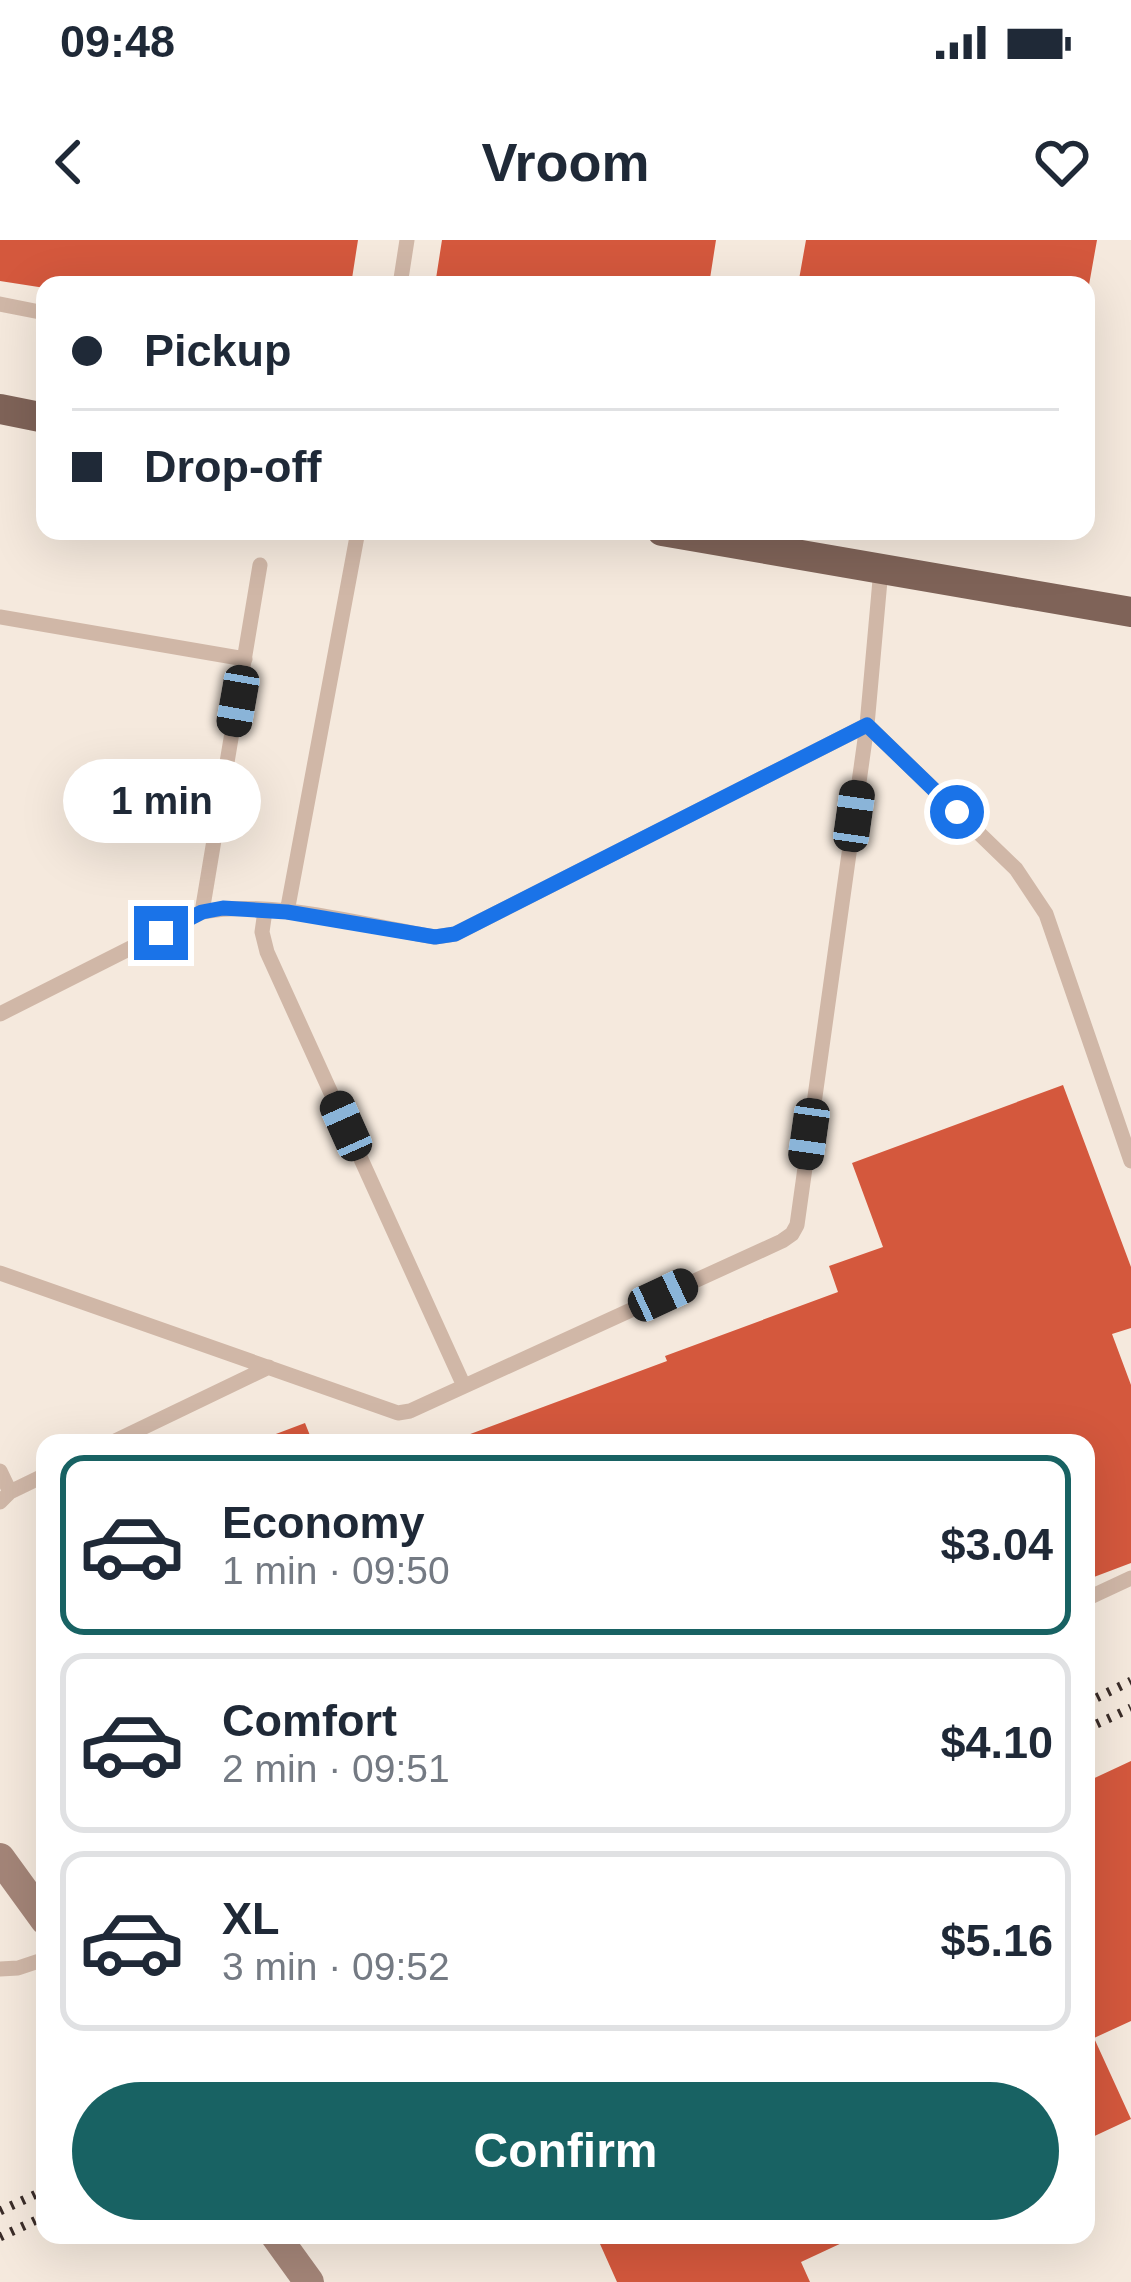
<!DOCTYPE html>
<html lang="en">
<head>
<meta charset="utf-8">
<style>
	:root { --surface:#fff; --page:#f6f6f7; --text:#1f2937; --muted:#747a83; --line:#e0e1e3; --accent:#186263 }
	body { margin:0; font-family:Helvetica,sans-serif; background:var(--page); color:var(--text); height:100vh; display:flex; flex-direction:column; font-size:45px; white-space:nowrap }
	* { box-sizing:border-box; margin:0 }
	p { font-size:39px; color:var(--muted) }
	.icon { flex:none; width:66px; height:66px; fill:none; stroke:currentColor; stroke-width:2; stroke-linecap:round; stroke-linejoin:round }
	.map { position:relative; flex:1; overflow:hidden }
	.drawer { position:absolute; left:36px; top:1194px; width:1059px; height:810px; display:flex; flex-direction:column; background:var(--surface); border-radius:24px; box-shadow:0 12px 48px #0002 }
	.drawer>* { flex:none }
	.guide { position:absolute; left:36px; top:36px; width:1059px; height:264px; border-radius:24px; box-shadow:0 12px 48px #0002; display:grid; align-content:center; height:264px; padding:0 36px; background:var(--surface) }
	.end { position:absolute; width:54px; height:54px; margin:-27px; border:15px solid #1a73e8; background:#fff; box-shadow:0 0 0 6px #fff }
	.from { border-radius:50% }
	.bubble { position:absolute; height:84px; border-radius:42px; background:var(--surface); box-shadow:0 12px 48px #0002; font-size:39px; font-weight:700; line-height:84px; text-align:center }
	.car { position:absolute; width:36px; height:72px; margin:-36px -18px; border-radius:15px; box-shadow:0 0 9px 3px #0007; background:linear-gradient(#222 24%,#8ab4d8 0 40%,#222 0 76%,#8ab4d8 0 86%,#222 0) }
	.guide b { display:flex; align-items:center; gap:42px; height:114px; font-size:45px }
	.guide b+b { border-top:3px solid var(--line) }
	.guide i { width:30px; height:30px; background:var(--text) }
	ul { padding:21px 0 0; list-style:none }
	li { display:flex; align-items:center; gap:36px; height:180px; margin:0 24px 18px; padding:0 12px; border:6px solid var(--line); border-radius:24px }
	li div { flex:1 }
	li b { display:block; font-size:45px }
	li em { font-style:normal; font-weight:700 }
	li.on { border-color:var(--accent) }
	li>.icon { width:108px; height:108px; stroke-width:1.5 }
	.cta { display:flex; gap:24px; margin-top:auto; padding:24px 36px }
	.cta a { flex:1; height:138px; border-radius:72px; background:var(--accent); color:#fff; font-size:48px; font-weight:700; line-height:138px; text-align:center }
	.status { display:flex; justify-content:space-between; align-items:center; height:84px; padding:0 60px; background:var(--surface); direction:ltr }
	.status svg { height:33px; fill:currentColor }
	header { display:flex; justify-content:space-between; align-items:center; height:156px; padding:0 36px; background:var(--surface); font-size:54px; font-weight:700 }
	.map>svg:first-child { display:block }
</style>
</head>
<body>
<div class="status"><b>09:48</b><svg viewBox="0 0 49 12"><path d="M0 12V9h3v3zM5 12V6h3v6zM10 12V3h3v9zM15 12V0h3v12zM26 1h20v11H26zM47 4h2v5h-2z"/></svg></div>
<header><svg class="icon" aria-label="back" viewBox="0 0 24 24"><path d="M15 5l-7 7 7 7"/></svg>Vroom<svg class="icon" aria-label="heart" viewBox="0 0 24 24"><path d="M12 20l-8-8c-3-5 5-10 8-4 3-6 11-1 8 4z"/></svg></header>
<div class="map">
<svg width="1131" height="2042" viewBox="0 0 1131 2042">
	<rect width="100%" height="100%" fill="#f5e9dd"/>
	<path fill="#d4583d" d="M 0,0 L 358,0 L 351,45 L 45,45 L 45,48 L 0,41 Z
		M 442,0 L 716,0 L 709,45 L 435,45 Z
		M 806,0 L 1097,0 L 1089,45 L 798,45 Z
		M 1063,845 L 1131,1027 L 1131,1088 L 1112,1094 L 1131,1145 L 1131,1323 L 1086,1340 L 1086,1203 L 446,1203 L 667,1121 L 665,1116 L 838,1052 L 829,1026 L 883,1007 L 852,923 Z
		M 305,1183 L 313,1203 L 252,1203 Z
		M 1131,1521 L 1131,1781 L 1094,1798 L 1131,1879 L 1086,1900 L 1086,1542 Z
		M 596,1995 L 859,1995 L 801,2022 L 810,2042 L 617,2042 Z"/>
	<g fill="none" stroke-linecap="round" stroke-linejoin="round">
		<path stroke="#d0b7a7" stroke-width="15" d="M 400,45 L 407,0
			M 0,64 L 45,73
			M 881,329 L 867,485 L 1016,629 L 1046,674 L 1131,921
			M 0,377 L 245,419
			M 265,671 L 262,692 L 267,712 L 464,1146
			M 202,672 L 260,325
			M 287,672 L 358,291
			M 0,774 L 202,672 C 275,659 362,685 435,697 L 455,694 L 867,485
			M 0,1033 L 398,1173 L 410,1171 L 782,1001 L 792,994 L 797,985 L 867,485
			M 111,1203 L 269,1127
			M 0,1231 L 10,1252
			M 0,1262 L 10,1252 L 45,1235
			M 1086,1359 L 1131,1338
			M 0,1729 L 18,1728 L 45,1719"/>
		<path stroke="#a48578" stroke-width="30" d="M 0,1618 L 45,1680
			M 275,1995 L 309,2042"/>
		<path stroke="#7f6358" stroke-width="30" d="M 0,169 L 45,178
			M 662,291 L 1131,372"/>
		<path stroke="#3b2d29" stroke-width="9" stroke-dasharray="3 9" stroke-linecap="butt" d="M 1086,1463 L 1131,1441
			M 1086,1489 L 1131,1468
			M 0,1971 L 45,1950
			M 0,1997 L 45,1976"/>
	</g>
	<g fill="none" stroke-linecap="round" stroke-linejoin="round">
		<path stroke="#1a73e8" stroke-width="15" d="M 161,693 L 202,672 L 223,668 L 287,672 L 435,697 L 455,694 L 867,485 L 957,572"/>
	</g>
</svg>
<i class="end from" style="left:957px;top:572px"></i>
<i class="end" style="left:161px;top:693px"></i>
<div class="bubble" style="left:63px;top:519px;width:198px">1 min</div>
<i class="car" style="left:238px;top:461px;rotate:190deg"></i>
<i class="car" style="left:854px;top:576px;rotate:8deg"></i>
<i class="car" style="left:346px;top:886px;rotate:336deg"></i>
<i class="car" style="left:809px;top:894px;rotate:188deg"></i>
<i class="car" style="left:663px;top:1055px;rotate:65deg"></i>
<div class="guide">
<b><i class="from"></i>Pickup</b>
<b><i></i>Drop-off</b>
</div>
<section class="drawer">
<ul>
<li class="on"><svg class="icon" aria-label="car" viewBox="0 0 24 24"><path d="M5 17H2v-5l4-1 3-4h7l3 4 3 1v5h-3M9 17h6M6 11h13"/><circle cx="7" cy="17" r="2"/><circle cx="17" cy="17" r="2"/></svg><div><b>Economy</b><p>1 min · 09:50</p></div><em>$3.04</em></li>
<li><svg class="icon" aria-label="car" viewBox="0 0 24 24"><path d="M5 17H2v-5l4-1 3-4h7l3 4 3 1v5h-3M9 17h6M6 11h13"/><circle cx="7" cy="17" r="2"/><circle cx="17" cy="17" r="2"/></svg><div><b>Comfort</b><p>2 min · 09:51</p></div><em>$4.10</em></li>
<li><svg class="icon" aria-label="car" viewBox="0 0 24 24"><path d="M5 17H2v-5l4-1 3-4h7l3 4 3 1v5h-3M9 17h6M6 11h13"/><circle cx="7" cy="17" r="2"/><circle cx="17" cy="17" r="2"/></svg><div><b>XL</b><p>3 min · 09:52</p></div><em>$5.16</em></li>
</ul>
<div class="cta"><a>Confirm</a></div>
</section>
</div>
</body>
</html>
